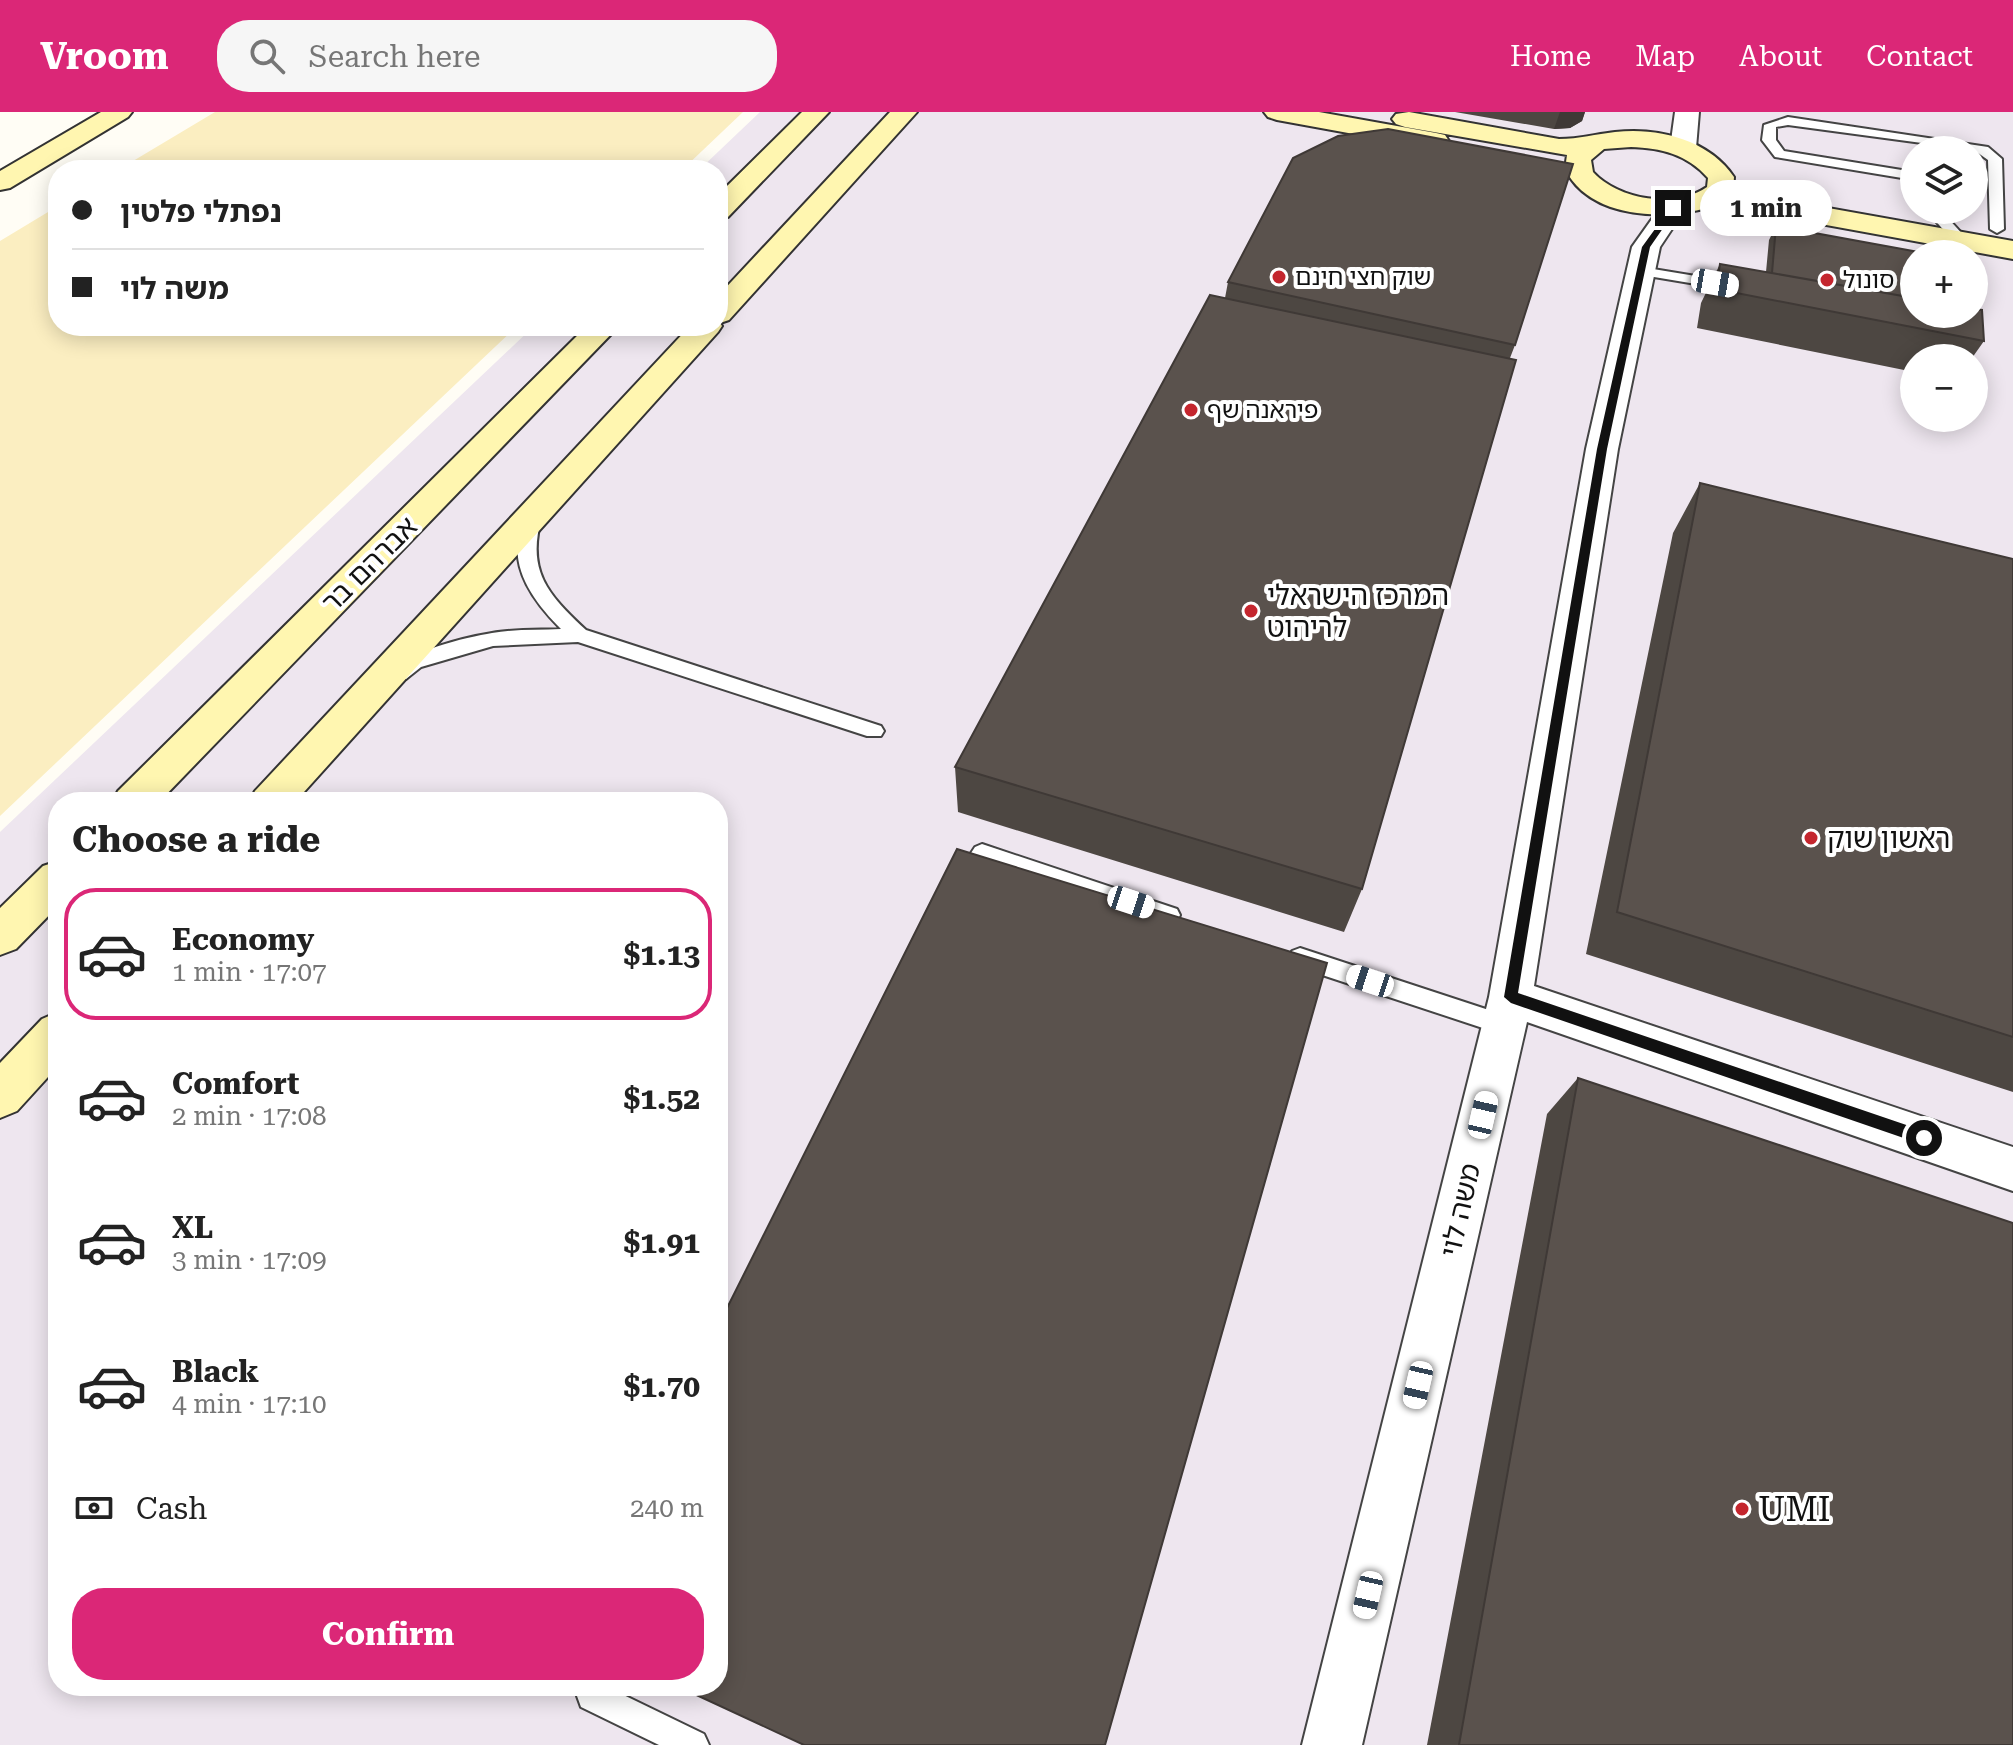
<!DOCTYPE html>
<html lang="en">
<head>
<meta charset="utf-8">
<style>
	:root { --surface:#fff; --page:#f6f6f6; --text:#222; --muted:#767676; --line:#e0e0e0; --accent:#db2777 }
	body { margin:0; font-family:"Roboto Serif","Noto Sans Hebrew",serif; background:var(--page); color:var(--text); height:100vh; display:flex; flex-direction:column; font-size:30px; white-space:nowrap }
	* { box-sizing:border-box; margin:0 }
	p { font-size:26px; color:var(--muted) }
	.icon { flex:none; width:44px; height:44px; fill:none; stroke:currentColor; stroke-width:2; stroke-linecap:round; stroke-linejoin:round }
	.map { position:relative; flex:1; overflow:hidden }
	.details { position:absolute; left:48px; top:680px; width:680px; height:904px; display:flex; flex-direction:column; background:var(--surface); border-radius:32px; box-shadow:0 4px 20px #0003 }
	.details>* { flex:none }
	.top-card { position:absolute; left:48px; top:48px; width:680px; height:176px; border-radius:32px; box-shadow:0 4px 20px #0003; display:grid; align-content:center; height:176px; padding:0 24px; background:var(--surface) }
	.controls { position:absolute; left:1900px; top:24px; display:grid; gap:16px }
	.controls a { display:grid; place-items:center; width:88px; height:88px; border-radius:50%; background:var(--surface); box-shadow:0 4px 20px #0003; font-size:40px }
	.end { position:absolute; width:36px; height:36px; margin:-18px; border:10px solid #111; background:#fff; box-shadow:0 0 0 4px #fff }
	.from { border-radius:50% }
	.bubble { position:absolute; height:56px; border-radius:28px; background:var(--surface); box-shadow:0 4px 20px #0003; font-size:26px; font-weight:700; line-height:56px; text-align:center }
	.car { position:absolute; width:24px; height:48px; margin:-24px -12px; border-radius:10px; box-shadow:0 0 6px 2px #0007; background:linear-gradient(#fff 24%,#345 0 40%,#fff 0 76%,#345 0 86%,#fff 0) }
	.top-card b { display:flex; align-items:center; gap:28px; height:76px; font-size:30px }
	.top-card b+b { border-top:2px solid var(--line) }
	.top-card i { width:20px; height:20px; background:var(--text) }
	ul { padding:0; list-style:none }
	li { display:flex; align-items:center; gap:24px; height:132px; margin:0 16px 12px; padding:0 8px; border:4px solid transparent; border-radius:32px }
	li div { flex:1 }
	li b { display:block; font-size:30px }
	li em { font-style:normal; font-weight:700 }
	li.selected { border-color:var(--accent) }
	li>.icon { width:72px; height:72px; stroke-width:1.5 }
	h2 { padding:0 24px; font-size:36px; line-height:96px }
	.pay { display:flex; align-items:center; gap:20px; height:88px; padding:0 24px; font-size:30px }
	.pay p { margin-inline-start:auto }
	.action { display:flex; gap:16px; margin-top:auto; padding:16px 24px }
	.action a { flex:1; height:92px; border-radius:32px; background:var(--accent); color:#fff; font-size:32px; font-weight:700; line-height:92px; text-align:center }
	header { display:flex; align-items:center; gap:48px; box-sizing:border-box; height:112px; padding:0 40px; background:var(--accent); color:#fff }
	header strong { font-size:38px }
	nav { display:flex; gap:44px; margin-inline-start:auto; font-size:28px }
	.search { width:560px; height:72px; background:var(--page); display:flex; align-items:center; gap:20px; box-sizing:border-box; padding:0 28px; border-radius:32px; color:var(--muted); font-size:30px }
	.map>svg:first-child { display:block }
</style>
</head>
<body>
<header>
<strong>Vroom</strong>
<div class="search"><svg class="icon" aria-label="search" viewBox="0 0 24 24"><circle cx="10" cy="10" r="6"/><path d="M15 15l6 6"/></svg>Search here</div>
<nav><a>Home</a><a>Map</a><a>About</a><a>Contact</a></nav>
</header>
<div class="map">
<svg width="2013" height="1633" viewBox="0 0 2013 1633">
	<rect width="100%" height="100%" fill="#fffdf5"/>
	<path fill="#eee6ef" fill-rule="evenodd" d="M 760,0 L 2013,0 L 2013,1633 L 0,1633 L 0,720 L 534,214 L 718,214 L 718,58 L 699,58 ZM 1914,38 L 1974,38 L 1974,98 L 1914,98 ZM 1914,142 L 1974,142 L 1974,202 L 1914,202 ZM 1914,246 L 1974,246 L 1974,306 L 1914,306 ZM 58,690 L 718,690 L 718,1574 L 58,1574 Z"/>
	<path fill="#fbeec1" d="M 215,0 L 743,0 L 682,58 L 118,58 Z
		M 58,94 L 58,214 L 517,214 L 0,704 L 0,129 Z"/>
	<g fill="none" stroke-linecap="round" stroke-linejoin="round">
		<g stroke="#444" stroke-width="4">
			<path id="lane" d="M 1788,5 L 1988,35 L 2002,47 L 2004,117 L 1997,121 L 1990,117 L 1988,48 L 1974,38 L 1788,13 L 1776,15 L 1776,28 L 1784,39 L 1914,60 L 1914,68 L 1775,45 L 1762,28 L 1764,13 Z
				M 1940,102 L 1945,103 L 1966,126 L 1972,142 L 1958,142 L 1954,130 L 1933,106 Z
				M 1641,155 L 1738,171 L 1745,175 L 1738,179 L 1636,162 L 1634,159 Z
				M 533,398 L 542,404 C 526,458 547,482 586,518 L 881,614 L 884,619 L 881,624 L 867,624 L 578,530 L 493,534 L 421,555 L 406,567 L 392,567 L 389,562 C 403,540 467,525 492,521 C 514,517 539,518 561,517 C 535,491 509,457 520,418 C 523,408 523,401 533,398 Z
				M 982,732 L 1177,797 L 1180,803 L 1177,809 L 1169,812 L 975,747 L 971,741 L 975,735 Z
				M 1300,836 L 1504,903 L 1512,906 L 1516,913 L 1512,920 L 1504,923 L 1292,853 L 1289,846 L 1292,839 Z
				M 581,1574 L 605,1574 L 704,1622 L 709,1633 L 659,1633 L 581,1595 L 577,1584 Z"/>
		</g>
		<g stroke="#444" stroke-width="4">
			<path id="street" d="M 1675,0 L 1699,0 L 1696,36 L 1692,41 L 1674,41 L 1670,36 Z
				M 1673,88 L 1682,90 L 1686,96 L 1660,135 L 1618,337 L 1534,874 L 2013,1035 L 2013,1079 L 1527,910 L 1362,1633 L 1302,1633 L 1489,885 L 1586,337 L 1632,135 L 1664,90 Z"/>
		</g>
		<g stroke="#333" stroke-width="4">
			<path id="secondary" d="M 101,0 L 132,0 L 128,5 L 10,76 L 0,78 L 0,59 Z
				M 802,0 L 829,0 L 728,105 L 718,107 L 718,83 Z
				M 890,0 L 917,0 L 729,208 L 720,211 L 722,214 L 718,220 L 295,690 L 249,690 L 255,679 L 690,214 L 718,214 L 718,184 Z
				M 1264,0 L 1319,0 L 1436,21 L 1445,23 L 1449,29 L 1445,35 L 1436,37 L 1277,8 L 1268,5 Z
				M 1409,0 L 1559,27 C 1579,27 1596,22 1615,20 C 1659,15 1709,28 1734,65 L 1733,79 L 2013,129 L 2013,147 L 1717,93 C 1670,109 1591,109 1565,57 L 1567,43 L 1405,15 L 1396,12 L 1392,7 L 1396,2 ZM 1631,35 C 1661,36 1687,42 1708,66 L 1707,75 C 1675,97 1619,88 1593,60 L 1591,48 L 1604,37 Z
				M 587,214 L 619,214 L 159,690 L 112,690 L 118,679 Z
				M 58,749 L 58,794 L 16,837 L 0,843 L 0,796 L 43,754 Z
				M 58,900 L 58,954 L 17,999 L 0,1006 L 0,951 L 42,907 Z"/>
		</g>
		<use href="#lane" fill="#fff" fill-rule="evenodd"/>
		<use href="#street" fill="#fff" fill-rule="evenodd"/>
		<use href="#secondary" fill="#fff6b0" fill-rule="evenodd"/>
	</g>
	<path fill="#4d4742" d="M 1455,0 L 1585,0 L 1582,9 L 1570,16 L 1554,17 Z
		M 1776,114 L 1914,202 L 1984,229 L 1972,246 L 1914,246 L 1914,260 L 1697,216 L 1701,191 L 1720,152 L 1766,160 L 1769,128 Z
		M 1228,170 L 1515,233 L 1510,246 L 1362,777 L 1344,820 L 958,700 L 955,655 L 1225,186 Z
		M 1700,371 L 2013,447 L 2013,980 L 1586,842 L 1673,421 Z
		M 1578,966 L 2013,1633 L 1427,1633 L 1547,1002 Z"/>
	<path fill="#3f3936" d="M 1560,0 L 1585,0 L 1582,9 L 1570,16 L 1554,17 Z"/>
	<path fill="#5a524d" stroke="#3f3936" stroke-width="2" d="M 1388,17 L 1573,52 L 1515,233 L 1228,170 L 1293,46 L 1338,24 Z
		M 1776,114 L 1924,141 L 1914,142 L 1914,186 L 1772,161 Z
		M 1720,152 L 1914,186 L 1914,202 L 1974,202 L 1974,197 L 1982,198 L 1984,229 L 1716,177 Z
		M 1210,183 L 1516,248 L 1362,777 L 955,655 Z
		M 1700,371 L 2013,447 L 2013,925 L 1617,800 Z
		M 957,737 L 1327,851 L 1105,1633 L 804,1633 L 677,1574 L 718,1574 L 718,1214 Z
		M 1578,966 L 2013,1111 L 2013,1633 L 1459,1633 Z"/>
	<path fill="#111" d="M 1671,95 L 1677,96 L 1650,135 L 1607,337 L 1518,881 L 1924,1019 L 1932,1026 L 1924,1033 L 1511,891 L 1504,885 L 1597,337 L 1642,135 Z"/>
	<g fill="#c4262e" stroke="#fff" stroke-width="3">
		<circle cx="1279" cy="165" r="8"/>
		<circle cx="1827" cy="168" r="8"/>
		<circle cx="1191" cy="298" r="8"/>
		<circle cx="1251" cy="499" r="8"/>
		<circle cx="1811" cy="726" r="8"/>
		<circle cx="1742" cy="1397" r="8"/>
	</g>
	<g text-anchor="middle" stroke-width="8" stroke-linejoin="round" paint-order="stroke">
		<g font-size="24" fill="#111" stroke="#fff" text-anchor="start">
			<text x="1295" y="173">שוק חצי חינם</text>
			<text x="1843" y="176">סונול</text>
			<text x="1207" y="306">פיראנה שף</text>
		</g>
		<g font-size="28" fill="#111" stroke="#fff">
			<text transform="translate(369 452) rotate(-45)" y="10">אברהם בר</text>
			<text transform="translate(1460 1098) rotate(-77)" y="10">משה לוי</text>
		</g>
		<g font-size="28" fill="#111" stroke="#fff" text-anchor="start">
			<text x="1267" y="493">המרכז הישראלי<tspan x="1267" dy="32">לריהוט</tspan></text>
			<text x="1827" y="736">ראשון שוק</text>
		</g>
		<g font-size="34" fill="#111" stroke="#fff" text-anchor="start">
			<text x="1758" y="1409">UMI</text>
		</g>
	</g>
</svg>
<div class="controls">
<a><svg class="icon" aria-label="layers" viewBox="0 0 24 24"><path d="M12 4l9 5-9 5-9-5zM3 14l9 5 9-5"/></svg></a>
<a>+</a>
<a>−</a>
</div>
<i class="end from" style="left:1924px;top:1026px"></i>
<i class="end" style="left:1673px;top:96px"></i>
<div class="bubble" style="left:1700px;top:68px;width:132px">1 min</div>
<i class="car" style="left:1715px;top:171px;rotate:100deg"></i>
<i class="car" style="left:1131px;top:790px;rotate:108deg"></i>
<i class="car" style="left:1370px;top:869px;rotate:288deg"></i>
<i class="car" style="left:1483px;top:1003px;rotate:13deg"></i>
<i class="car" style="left:1418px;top:1273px;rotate:193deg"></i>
<i class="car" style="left:1368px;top:1483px;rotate:193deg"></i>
<div class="top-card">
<b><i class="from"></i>נפתלי פלטין</b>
<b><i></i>משה לוי</b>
</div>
<section class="details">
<h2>Choose a ride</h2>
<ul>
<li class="selected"><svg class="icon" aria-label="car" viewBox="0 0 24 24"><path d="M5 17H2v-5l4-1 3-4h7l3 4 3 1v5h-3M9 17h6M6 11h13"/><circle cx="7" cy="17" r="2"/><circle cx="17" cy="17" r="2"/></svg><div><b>Economy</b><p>1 min · 17:07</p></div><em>$1.13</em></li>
<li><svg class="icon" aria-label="car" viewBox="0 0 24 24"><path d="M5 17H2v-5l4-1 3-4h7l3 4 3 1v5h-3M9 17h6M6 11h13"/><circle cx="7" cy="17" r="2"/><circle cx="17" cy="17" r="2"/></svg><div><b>Comfort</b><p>2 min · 17:08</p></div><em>$1.52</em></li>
<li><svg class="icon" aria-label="car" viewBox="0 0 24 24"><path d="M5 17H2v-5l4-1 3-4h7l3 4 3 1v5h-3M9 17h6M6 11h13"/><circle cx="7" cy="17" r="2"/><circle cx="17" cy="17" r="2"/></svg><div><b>XL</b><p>3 min · 17:09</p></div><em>$1.91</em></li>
<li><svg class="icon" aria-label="car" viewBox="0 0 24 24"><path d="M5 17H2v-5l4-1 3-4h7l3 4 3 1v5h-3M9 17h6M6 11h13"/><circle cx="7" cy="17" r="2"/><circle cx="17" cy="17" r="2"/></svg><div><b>Black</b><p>4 min · 17:10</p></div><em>$1.70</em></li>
</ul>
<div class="pay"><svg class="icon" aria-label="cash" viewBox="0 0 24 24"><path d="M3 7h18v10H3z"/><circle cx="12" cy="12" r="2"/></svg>Cash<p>240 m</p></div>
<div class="action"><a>Confirm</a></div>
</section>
</div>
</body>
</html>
